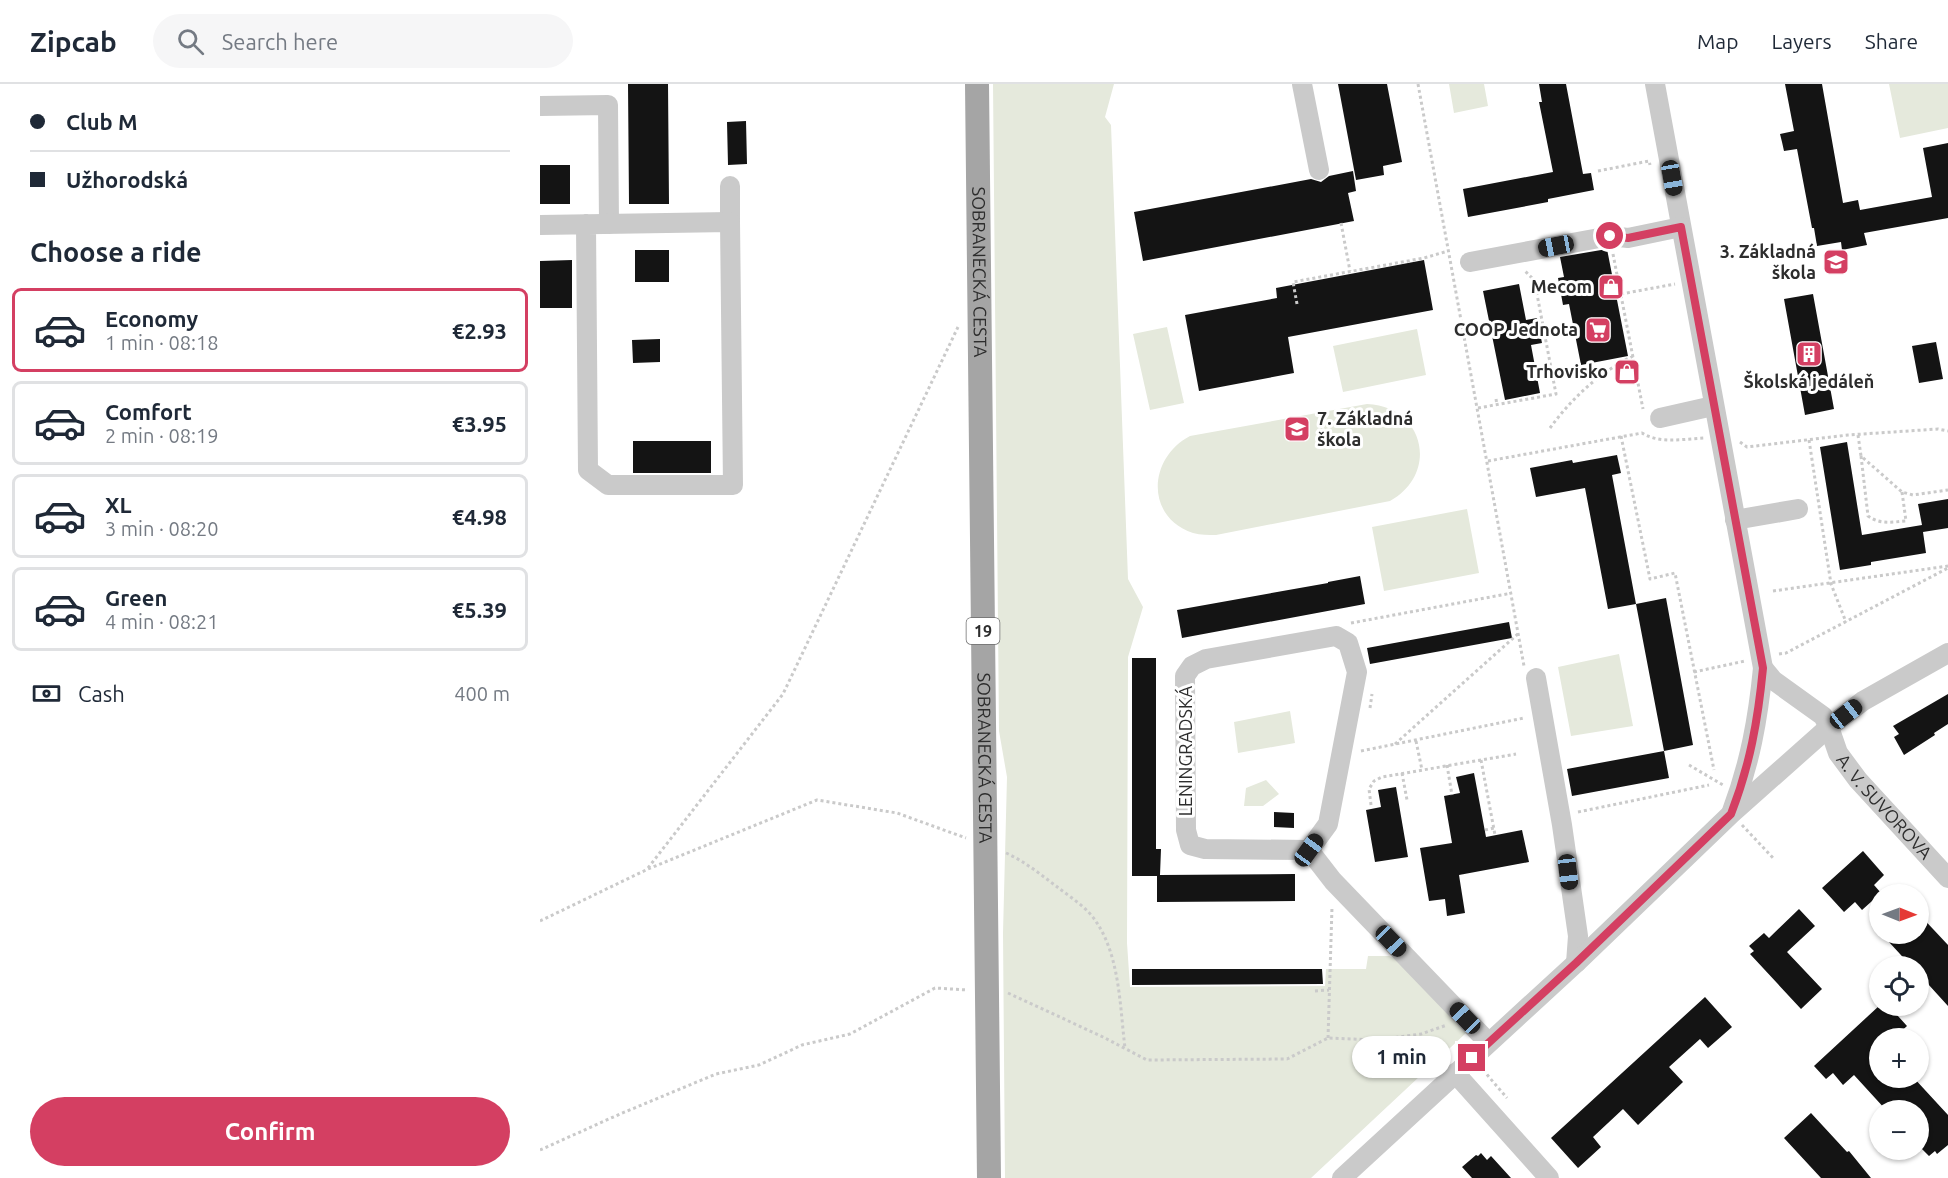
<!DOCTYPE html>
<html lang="en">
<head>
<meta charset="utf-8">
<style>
	:root { --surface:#fff; --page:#f6f6f7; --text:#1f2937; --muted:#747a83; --line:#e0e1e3; --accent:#d43f62 }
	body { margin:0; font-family:Ubuntu,sans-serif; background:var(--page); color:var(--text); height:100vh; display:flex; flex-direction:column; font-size:22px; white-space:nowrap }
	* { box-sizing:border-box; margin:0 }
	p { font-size:20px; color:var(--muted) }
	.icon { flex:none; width:33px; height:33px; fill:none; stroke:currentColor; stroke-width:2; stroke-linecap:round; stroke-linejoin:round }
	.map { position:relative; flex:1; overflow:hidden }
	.drawer { display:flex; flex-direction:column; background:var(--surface); width:540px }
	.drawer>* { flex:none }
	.guide { display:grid; align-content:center; height:132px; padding:0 30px; background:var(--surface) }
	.needle { width:39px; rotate:91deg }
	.fabs { position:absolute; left:1329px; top:800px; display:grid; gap:12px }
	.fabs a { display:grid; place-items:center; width:60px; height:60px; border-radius:50%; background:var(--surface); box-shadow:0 2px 4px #0004; font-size:30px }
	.end { position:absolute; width:27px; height:27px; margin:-14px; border:8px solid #d43f62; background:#fff; box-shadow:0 0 0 3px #fff }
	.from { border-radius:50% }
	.bubble { position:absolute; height:42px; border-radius:21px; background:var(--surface); box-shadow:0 2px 4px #0004; font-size:20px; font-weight:700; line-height:42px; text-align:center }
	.car { position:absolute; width:18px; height:36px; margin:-18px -9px; border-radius:8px; box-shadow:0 0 4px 2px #0007; background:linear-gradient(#222 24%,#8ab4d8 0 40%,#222 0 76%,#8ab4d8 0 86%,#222 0) }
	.guide b { display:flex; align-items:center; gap:21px; height:57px; font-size:22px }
	.guide b+b { border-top:2px solid var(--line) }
	.guide i { width:15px; height:15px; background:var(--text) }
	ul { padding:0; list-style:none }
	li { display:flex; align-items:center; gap:18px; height:84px; margin:0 12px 9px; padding:0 18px; border:3px solid var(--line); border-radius:9px }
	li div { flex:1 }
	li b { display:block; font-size:22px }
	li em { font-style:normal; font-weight:700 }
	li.active { border-color:var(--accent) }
	li>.icon { width:54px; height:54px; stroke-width:1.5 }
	h2 { padding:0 30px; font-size:27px; line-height:72px }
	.pay { display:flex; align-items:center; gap:15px; height:66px; padding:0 30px; font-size:22px }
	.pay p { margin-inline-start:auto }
	.primary-button { display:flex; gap:12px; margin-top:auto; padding:12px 30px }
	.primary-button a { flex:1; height:69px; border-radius:36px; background:var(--accent); color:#fff; font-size:24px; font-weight:700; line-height:69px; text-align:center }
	header { display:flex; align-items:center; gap:36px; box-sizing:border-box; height:84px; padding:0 30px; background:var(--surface); border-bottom:2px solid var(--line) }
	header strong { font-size:28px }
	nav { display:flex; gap:33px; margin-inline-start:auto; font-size:21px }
	.search { width:420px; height:54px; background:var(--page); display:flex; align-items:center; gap:15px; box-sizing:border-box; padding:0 21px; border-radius:33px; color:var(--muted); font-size:22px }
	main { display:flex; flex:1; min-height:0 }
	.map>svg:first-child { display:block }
</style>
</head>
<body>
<header>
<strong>Zipcab</strong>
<div class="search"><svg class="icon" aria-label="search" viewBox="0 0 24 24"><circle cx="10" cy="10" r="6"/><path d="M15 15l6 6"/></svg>Search here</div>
<nav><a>Map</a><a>Layers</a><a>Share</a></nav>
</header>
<main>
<section class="drawer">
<div class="guide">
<b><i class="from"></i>Club M</b>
<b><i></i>Užhorodská</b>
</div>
<h2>Choose a ride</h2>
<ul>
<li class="active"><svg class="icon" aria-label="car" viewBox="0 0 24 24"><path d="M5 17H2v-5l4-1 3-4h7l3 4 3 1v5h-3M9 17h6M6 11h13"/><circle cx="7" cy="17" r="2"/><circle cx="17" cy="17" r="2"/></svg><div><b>Economy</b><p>1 min · 08:18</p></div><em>€2.93</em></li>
<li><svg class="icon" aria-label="car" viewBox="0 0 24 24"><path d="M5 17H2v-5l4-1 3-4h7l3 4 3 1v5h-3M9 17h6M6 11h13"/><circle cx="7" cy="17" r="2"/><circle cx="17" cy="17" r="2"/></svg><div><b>Comfort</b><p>2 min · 08:19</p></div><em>€3.95</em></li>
<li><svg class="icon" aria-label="car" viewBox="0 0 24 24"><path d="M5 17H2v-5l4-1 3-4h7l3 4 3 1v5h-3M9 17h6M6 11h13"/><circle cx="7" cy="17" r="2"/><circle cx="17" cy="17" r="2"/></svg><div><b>XL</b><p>3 min · 08:20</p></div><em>€4.98</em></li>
<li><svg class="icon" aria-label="car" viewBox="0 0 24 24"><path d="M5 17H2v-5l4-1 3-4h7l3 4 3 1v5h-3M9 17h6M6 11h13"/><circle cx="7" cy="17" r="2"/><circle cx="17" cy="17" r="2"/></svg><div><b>Green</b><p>4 min · 08:21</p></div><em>€5.39</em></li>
</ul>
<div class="pay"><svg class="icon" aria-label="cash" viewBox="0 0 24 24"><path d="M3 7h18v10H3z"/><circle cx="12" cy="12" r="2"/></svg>Cash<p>400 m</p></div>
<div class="primary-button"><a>Confirm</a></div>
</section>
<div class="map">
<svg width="1408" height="1094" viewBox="0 0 1408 1094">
	<rect width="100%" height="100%" fill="#fff"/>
	<path fill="#e5e9dc" d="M 453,0 L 574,0 L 565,33 L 571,41 L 588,495 L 603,523 L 588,573 L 587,859 L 590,903 L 785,902 L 786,885 L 826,885 L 828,872 L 849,872 L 858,876 L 926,949 L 771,1094 L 465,1094 L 463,849 L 467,693 L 459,647 Z
		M 909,0 L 944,0 L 948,22 L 914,29 Z
		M 1349,0 L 1408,0 L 1408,44 L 1360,54 Z
		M 627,243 L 644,319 L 610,326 L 593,250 Z
		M 877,245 L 886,291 L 803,308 L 793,262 Z
		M 827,320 C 884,322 900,389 850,417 L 676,451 C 668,451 661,451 653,449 C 605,433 608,374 650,352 Z
		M 927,425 L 939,489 L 844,507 L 832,443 Z
		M 1079,570 L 1093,642 L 1031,652 L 1018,583 Z
		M 750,627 L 755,659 L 698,669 L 694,638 Z
		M 726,696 L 739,710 L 723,722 L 704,722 L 706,704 Z"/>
	<path fill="#141414" d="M 88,0 L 128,0 L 129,120 L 89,120 Z
		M 798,0 L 847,0 L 862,78 L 843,82 L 844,91 L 816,96 Z
		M 999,0 L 1026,0 L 1043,90 L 1051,89 L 1054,106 L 1008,115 L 1008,118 L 928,133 L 923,105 L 1013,88 L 999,18 L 1002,18 Z
		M 1245,0 L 1282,0 L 1303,119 L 1318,116 L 1320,126 L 1392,113 L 1383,64 L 1408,59 L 1408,134 L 1324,149 L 1327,161 L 1302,166 L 1301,158 L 1277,162 L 1274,144 L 1272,144 L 1257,65 L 1244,67 L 1242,58 L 1240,50 L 1254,47 Z
		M 206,37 L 207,80 L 188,81 L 187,38 Z
		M 0,81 L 30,81 L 30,120 L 0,120 Z
		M 813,87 L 816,107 L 808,109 L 814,137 L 603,177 L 594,128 L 771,95 L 781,98 L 789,92 Z
		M 1067,165 L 1088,272 L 1041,281 L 1029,220 L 1023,221 L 1018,194 L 1024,193 L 1020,173 Z
		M 95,166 L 129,166 L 129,198 L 95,198 Z
		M 32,176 L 32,224 L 0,224 L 0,177 Z
		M 884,176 L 893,226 L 748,253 L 754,289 L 659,307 L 645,231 L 737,214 L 736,204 Z
		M 979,200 L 986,236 L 997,234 L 1002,259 L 991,261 L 1000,309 L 965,316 L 943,207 Z
		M 1273,210 L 1294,325 L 1265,331 L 1244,215 Z
		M 120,255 L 120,278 L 93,279 L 92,256 Z
		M 1396,258 L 1403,295 L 1379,299 L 1372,262 Z
		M 93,357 L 171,357 L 171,389 L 93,389 Z
		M 1307,358 L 1322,451 L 1382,441 L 1378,420 L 1408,415 L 1408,444 L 1383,448 L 1386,469 L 1331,478 L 1331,481 L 1300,486 L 1280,363 Z
		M 1077,371 L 1081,389 L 1072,391 L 1096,520 L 1068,525 L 1045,404 L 996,413 L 990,384 L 1032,376 L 1033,379 Z
		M 820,492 L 825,520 L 642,554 L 637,526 L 788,499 L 788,498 Z
		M 1126,514 L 1153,661 L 1124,667 L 1096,520 Z
		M 969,538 L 972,554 L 830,580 L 827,564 Z
		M 592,574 L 616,574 L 616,765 L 621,765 L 620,791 L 755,790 L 755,817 L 617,818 L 617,792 L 592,792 Z
		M 1408,610 L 1408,640 L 1394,649 L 1395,651 L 1364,671 L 1354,653 L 1359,650 L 1353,642 Z
		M 1124,667 L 1129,694 L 1032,712 L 1027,685 Z
		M 934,689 L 946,753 L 982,746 L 989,778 L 919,791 L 925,829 L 907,832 L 905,815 L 889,817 L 880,764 L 912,759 L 904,712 L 920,709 L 916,693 Z
		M 856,703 L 868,773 L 835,778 L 826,726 L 841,723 L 838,706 Z
		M 734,728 L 754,729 L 754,744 L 734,743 Z
		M 1323,767 L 1344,791 L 1334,801 L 1341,809 L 1322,826 L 1315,818 L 1304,828 L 1282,804 Z
		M 1259,825 L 1275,842 L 1247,868 L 1282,905 L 1261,925 L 1210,870 L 1214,867 L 1209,862 L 1224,849 L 1229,854 Z
		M 1378,829 L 1408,861 L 1408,922 L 1388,900 L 1378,908 L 1378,882 L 1371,882 L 1349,858 L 1358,849 L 1378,849 Z
		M 592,885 L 782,885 L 783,900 L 592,901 Z
		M 1165,913 L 1192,943 L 1168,964 L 1160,955 L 1129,983 L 1143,998 L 1098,1041 L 1083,1025 L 1053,1053 L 1061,1063 L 1038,1084 L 1011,1054 Z
		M 1340,921 L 1348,921 L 1367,942 L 1354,954 L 1340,954 L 1340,993 L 1373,993 L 1408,1031 L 1408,1061 L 1397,1070 L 1395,1067 L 1389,1072 L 1378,1061 L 1378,1026 L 1346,1026 L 1314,991 L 1303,1001 L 1293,989 L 1286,995 L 1274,982 Z
		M 1271,1029 L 1307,1068 L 1309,1067 L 1331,1094 L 1281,1094 L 1244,1054 Z
		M 941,1069 L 947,1076 L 951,1072 L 971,1094 L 932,1094 L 922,1083 L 936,1071 L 938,1072 Z"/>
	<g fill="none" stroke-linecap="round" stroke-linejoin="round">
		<path stroke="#cacaca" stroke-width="3" stroke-dasharray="3 3" stroke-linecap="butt" d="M 878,0 L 984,582
			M 1058,87 L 1109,77 L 1110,81
			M 801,139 L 810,187
			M 1073,170 L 1103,325
			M 1081,210 L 1135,200
			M 757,220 L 753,198 L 884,174 L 908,167
			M 956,315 L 957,321
			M 938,324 L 1016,310 L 996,205 L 993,195 L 985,187
			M 1010,344 C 1032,314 1060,288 1093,272
			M 1318,351 L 1321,372 L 1362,408 L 1373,411 L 1408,406
			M 1081,352 L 1110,495 L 1135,489 L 1174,686
			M 1269,356 L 1291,500 L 1306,538
			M 1200,358 L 1207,363 L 1308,351 L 1398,345 L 1408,347
			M 1321,372 L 1328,432 C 1341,441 1352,438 1366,437 L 1362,408
			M 948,377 L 1102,349 C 1120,360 1143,355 1164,354
			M 1233,507 L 1408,482
			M 811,539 L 972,509
			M 1239,570 L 1246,569 L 1408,484
			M 1154,588 L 1205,577
			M 830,624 L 832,610
			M 876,657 L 882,686
			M 855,660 L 979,549
			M 821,667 L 984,634
			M 941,676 L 955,751
			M 907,681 L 912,711
			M 1149,681 L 1183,701
			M 862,689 L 867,716
			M 831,721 L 829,705 L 834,697 L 842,693 L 976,670
			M 1038,728 L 1169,701
			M 1202,741 L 1234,775
			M 945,746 L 954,744
			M 466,769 C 484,777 500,790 516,802 C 530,813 548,824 557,839 C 580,874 580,924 585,964
			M 108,784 L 243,610 L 418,243
			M 0,837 L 108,785 L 277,716 L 357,729 L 426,754
			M 775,907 L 789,906
			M 468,909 L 563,953 L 607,976 L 747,975 L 788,954 L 836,956 L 881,950 L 907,941
			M 788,954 L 792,823
			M 943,986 L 967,1014
			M 0,1066 L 80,1030 L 176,990 L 219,981 L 262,961 L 310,950 L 395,904 L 428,906"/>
		<g stroke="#cacaca" stroke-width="20">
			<path d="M 762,0 L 779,86"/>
			<path d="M 1115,0 L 1223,584 C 1218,635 1210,679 1192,727"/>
			<path d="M 0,22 L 68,21 L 69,140"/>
			<path d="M 190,102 L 190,138"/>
			<path d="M 0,141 C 63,140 127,139 190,138 L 193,401 L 68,401 L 48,386 L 46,140"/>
			<path d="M 930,178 L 1070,152 L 1088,154 L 1141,143"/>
			<path d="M 1120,334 L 1173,322"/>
			<path d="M 1195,436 L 1258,425"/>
			<path d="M 796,552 L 808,559 L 817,588 L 788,740 L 769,766 L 665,765 L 650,761 L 646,746 L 645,592 L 652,582 L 666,575 Z"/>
			<path id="s1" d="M 1223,584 L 1233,596 L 1283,632 L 1289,643 L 1298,669 L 1318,696 L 1408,794"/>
			<path d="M 996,594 L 1022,741 L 1038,852 L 1036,879"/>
			<path d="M 769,766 L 793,797 L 948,958"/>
			<path d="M 915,989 L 1009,1094"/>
			<path d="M 802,1094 L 1036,879 L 1191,730 L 1289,643 L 1323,617 L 1408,569"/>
		</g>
		<path stroke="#a5a5a5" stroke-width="24" id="s2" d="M 437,0 L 449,1094"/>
	</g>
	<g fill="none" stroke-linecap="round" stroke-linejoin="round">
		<path stroke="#d43f62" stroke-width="8" d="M 932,974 L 1036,879 L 1191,730 C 1210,681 1218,636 1223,584 L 1141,143 L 1088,154 L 1070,152"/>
	</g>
	<defs>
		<g id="school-square" transform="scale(1.35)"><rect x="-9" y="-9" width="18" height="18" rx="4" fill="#d43f62" stroke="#fff"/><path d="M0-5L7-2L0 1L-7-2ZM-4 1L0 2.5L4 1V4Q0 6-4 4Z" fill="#fff"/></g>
		<g id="shop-square" transform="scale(1.35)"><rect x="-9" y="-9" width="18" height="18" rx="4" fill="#d43f62" stroke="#fff"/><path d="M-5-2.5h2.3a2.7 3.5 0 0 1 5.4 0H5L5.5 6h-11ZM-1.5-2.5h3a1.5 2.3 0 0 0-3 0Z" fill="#fff"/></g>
		<g id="supermarket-square" transform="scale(1.35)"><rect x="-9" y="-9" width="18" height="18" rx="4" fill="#d43f62" stroke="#fff"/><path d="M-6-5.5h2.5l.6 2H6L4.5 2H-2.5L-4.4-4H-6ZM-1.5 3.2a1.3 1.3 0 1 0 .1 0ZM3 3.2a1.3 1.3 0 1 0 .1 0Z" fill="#fff"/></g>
		<g id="building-square" transform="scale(1.35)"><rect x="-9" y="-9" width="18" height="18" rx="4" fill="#d43f62" stroke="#fff"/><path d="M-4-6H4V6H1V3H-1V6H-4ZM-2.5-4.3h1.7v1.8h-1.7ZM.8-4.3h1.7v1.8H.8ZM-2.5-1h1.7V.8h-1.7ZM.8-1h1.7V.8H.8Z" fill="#fff"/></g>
	</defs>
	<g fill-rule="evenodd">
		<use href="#school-square" x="1296" y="178"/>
		<use href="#shop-square" x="1071" y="203"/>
		<use href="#supermarket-square" x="1058" y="246"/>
		<use href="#building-square" x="1269" y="270"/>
		<use href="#shop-square" x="1087" y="288"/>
		<use href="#school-square" x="757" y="345"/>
	</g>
	<g text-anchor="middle" stroke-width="6" stroke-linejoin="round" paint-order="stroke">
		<rect fill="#fff" stroke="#6c6c6c" stroke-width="1.5" x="426.5" y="534" width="33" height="26" rx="4.5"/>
		<g font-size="16" font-weight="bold" fill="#2d2d2d">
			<text x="443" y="553">19</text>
		</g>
		<g font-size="18" font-weight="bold" fill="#2d2d2d" stroke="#fff" text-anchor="end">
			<text x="1276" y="174">3. Základná<tspan x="1276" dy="21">škola</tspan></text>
			<text x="1052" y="209">Mecom</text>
			<text x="1038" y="252">COOP Jednota</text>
			<text x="1068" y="294">Trhovisko</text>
			<text x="1269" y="304" text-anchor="middle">Školská jedáleň</text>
			<text x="777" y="341" text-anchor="start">7. Základná<tspan x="777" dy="21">škola</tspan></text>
		</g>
		<g font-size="18" fill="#2d2d2d" stroke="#fff">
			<text dy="6" stroke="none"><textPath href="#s2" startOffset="188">SOBRANECKÁ CESTA</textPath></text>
			<text transform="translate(646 667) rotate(-90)" y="6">LENINGRADSKÁ</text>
			<text dy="6" stroke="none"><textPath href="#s2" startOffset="674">SOBRANECKÁ CESTA</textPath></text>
			<text dy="6" stroke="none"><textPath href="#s1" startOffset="188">A. V. SUVOROVA</textPath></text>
		</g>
	</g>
</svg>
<div class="fabs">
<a><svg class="needle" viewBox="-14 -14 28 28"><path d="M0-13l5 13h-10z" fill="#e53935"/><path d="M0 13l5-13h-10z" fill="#747a83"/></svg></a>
<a><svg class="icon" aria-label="locate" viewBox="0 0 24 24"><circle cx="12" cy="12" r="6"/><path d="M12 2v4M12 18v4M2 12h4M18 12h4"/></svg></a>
<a>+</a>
<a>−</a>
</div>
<i class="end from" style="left:1070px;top:152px"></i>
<i class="end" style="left:932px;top:974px"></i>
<div class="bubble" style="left:812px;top:952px;width:99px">1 min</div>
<i class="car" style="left:1132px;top:94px;rotate:170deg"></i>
<i class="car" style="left:1016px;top:162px;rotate:259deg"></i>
<i class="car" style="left:1306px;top:630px;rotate:52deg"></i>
<i class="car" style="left:769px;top:766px;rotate:36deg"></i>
<i class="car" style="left:1028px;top:788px;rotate:173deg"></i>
<i class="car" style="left:851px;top:857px;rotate:136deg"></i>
<i class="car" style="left:925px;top:934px;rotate:316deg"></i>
</div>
</main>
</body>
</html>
